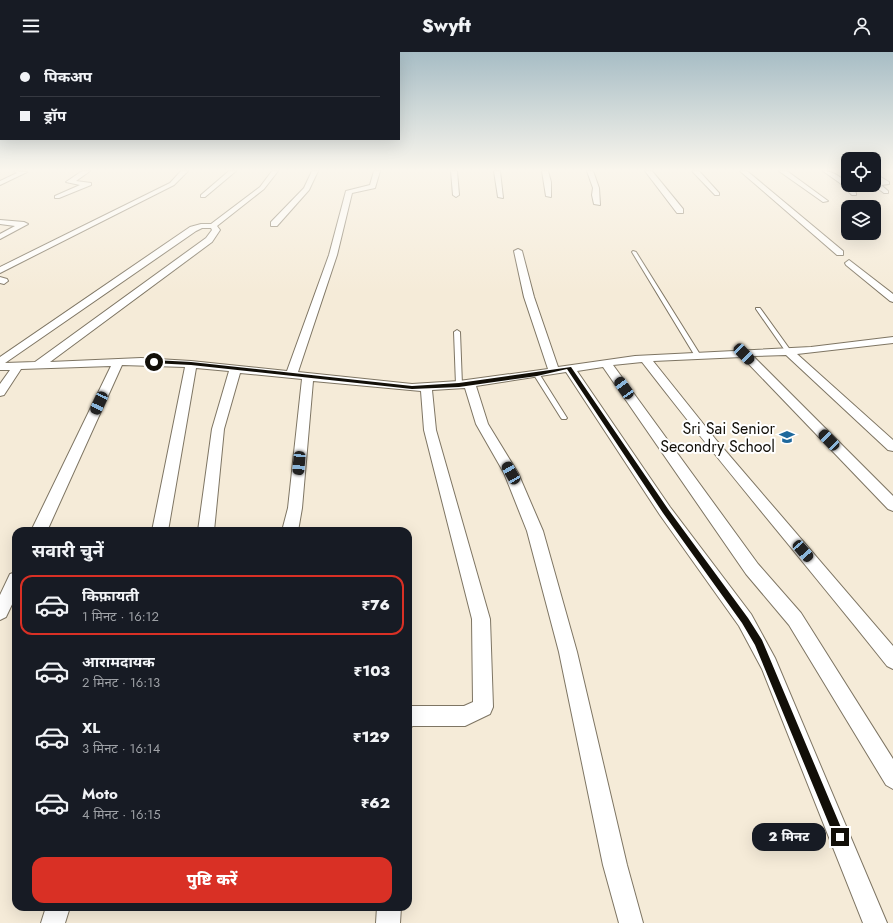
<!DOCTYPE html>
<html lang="hi">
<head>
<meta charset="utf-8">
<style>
	:root { --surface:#171b24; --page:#242831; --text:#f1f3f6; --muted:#9ea1a6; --line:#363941; --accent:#d93025 }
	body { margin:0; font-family:Jost,"Noto Sans Devanagari",sans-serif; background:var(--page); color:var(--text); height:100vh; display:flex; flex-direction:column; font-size:15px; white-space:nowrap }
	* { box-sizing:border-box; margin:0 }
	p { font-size:13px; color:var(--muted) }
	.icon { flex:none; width:22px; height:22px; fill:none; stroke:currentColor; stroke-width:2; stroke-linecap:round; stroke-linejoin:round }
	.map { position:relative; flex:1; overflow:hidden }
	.drawer { position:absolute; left:12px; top:475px; width:400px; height:384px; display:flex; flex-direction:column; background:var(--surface); border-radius:12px; box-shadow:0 4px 16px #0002 }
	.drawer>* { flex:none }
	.top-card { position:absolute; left:0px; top:0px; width:400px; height:88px; box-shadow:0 4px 16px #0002; display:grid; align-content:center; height:88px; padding:0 20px; background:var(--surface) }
	.controls { position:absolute; left:841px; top:100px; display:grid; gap:8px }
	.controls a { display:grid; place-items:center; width:40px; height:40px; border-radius:8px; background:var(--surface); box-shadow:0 4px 16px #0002; font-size:20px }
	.end { position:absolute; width:18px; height:18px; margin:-9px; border:5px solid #120f08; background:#fff; box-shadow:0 0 0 2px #fff }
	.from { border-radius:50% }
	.bubble { position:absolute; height:28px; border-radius:12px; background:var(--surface); box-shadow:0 4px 16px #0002; font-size:13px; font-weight:800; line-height:28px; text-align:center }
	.car { position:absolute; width:12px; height:24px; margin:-12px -6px; border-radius:5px; box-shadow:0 0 3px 1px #0007; background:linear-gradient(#222 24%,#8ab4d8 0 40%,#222 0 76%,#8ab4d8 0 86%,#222 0) }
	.top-card b { display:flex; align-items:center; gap:14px; height:38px; font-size:15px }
	.top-card b+b { border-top:1px solid var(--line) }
	.top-card i { width:10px; height:10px; background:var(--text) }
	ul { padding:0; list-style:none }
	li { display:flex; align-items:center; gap:12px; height:60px; margin:0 8px 6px; padding:0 12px; border:2px solid transparent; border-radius:12px }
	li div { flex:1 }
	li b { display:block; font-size:15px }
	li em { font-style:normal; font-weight:800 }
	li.selected { border-color:var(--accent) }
	li>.icon { width:36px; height:36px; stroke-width:1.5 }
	h2 { padding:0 20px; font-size:18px; line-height:48px }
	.button { display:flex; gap:8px; margin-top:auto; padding:8px 20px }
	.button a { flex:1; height:46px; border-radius:12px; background:var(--accent); color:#fff; font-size:16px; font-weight:800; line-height:46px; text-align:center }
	header { display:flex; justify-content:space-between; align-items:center; height:52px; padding:0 20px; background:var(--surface); font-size:18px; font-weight:800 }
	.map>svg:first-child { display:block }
</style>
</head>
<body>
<header><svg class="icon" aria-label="menu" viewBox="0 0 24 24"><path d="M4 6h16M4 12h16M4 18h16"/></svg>Swyft<svg class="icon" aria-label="person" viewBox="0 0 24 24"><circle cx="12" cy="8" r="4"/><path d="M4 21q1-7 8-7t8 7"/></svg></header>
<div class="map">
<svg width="893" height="871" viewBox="0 0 893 871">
	<rect width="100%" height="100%" fill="#f5ebd8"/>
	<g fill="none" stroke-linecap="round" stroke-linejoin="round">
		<g stroke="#7e7563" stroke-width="2">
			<path id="service" d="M 633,199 L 636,200 L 701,304 L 700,305 L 696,305 L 695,304 L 632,200 Z
				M 756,256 L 760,256 L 791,299 L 790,300 L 786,300 L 756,257 Z
				M 457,278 L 460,280 L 462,333 L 459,335 L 456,333 L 454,280 Z
				M 537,321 L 540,323 L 567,366 L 566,367 L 562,367 L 561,366 L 534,323 Z"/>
		</g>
		<g stroke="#7e7563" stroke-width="2">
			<path id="minor" d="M 14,119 L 27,120 L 0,133 L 0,129 L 17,121 Z
				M 82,119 L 90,119 L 76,129 L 91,131 L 91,133 L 59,146 L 55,146 L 55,144 L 80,133 L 66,130 Z
				M 181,119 L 188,119 L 174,133 L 0,221 L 0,215 L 170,131 Z
				M 229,119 L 236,119 L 205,145 L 201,145 L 201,143 Z
				M 272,119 L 278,119 L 264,137 L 217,174 L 220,178 L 212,190 L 50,310 L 141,306 L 191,309 L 287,319 L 329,203 L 346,139 L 370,133 L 374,119 L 380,119 L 375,136 L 352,141 L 337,203 L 298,320 L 412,332 L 459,329 L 548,317 L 524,245 L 514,199 L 518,197 L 522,199 L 534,245 L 558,315 L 635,304 L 811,295 L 893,285 L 893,291 L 797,302 L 893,388 L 893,399 L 888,398 L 786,303 L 753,304 L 893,444 L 893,459 L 888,457 L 742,305 L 653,309 L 717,389 L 893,594 L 893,617 L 887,614 C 806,512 721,413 642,310 L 613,313 L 758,512 L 801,561 L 893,707 L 893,737 L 886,733 L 789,573 L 746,522 L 603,315 L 577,319 L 670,455 L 751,562 L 775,606 L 887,871 L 863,871 L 762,617 L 739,574 L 660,463 L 566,320 L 476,334 L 488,372 L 518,421 L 543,479 L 577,600 L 627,813 L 643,871 L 619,871 L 603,813 L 559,600 L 527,479 L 504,421 L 476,372 L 465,336 L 432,338 L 436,378 L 490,567 L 493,655 L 490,662 L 465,674 L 413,674 L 408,676 L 408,655 L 410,654 L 464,654 L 473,650 L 472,567 L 424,378 L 421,339 L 313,329 L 302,456 L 298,479 L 282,479 L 288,456 L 302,327 L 240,321 L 224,377 L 214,479 L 198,479 L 212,377 L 229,319 L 196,316 L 168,479 L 152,479 L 185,315 L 122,313 L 47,479 L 31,479 L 111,314 L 21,317 L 4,343 L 0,344 L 0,332 L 10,318 L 0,318 L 0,305 L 190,175 L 201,172 L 211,172 L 260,135 ZM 202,176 L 211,176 L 212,178 L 206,186 L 35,310 L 5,311 L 196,179 Z
				M 312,119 L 318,119 L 309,138 L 277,174 L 271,174 L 271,170 L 304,136 Z
				M 451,119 L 457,119 L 459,143 L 456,145 L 453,143 Z
				M 494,119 L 500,119 L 503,146 L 498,145 Z
				M 542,119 L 548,119 L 551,130 L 551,145 L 546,144 Z
				M 587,119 L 593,119 L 599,136 L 600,153 L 594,152 L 592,143 L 593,136 Z
				M 645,119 L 652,119 L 683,157 L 683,161 L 677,161 Z
				M 692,119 L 699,119 L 719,141 L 719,143 L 715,143 Z
				M 740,119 L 747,119 L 843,199 L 843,203 L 837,203 Z
				M 779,119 L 787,119 L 828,149 L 823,150 Z
				M 823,119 C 837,119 847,131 856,141 L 856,143 L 852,143 L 840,131 Z
				M 874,121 L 889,130 L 889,132 L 881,133 L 888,139 L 888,141 L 884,141 L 873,133 L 874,129 L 879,129 L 874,126 Z
				M 0,168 L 24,170 L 28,172 L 0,187 L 0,182 L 15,174 L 0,172 Z
				M 849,208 L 893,242 L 893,250 L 890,249 L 846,213 L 845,211 Z
				M 0,225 L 7,227 L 8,229 L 4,232 L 0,231 Z
				M 16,520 L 16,544 L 6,565 L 0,568 L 0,543 L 10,522 Z
				M 46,855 L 70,855 L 65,871 L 41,871 Z
				M 377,855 L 401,855 L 400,871 L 376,871 Z"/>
		</g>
		<use href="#service" fill="#fff" fill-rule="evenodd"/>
		<use href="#minor" fill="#fff" fill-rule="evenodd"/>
	</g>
	<linearGradient id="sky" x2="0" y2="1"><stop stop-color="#a7bdc5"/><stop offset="0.49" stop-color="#faf6ed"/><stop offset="1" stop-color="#faf6ed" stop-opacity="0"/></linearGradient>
	<rect width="893" height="241" fill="url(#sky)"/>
	<path fill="#120f08" d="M 154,308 L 191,310 L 412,334 L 459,331 L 571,315 L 668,457 L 748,566 L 762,588 L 845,785 L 844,789 L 840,790 L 836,789 L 755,593 L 742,571 L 663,461 L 567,317 L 537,324 L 459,335 L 412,337 L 191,313 L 152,311 Z"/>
	<defs>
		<g id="school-bare" transform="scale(1.2)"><path d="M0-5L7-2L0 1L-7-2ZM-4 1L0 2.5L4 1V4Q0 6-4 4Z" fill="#1e689c" stroke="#fff" stroke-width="2.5" paint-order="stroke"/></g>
	</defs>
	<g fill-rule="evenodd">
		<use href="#school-bare" x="787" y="385"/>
	</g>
	<g text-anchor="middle" stroke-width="4" stroke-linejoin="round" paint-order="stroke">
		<g font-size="16" fill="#120f08" stroke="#fff" text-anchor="end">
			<text x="775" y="382">Sri Sai Senior<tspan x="775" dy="18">Secondry School</tspan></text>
		</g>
	</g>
</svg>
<div class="controls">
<a><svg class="icon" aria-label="locate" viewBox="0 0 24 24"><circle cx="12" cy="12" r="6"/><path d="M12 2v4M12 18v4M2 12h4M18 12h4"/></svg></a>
<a><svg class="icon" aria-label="layers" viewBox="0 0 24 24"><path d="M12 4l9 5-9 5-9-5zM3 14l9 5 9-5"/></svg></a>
</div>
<i class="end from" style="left:154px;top:310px"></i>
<i class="end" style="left:840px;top:785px"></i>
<div class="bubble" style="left:752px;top:771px;width:74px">2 मिनट</div>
<i class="car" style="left:744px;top:302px;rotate:136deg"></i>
<i class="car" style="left:624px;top:336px;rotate:325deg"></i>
<i class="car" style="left:99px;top:351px;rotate:205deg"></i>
<i class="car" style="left:829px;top:388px;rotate:316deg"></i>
<i class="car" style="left:299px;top:411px;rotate:185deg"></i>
<i class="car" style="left:511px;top:421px;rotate:330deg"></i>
<i class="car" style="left:803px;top:499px;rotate:139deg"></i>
<div class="top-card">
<b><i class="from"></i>पिकअप</b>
<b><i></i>ड्रॉप</b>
</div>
<section class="drawer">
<h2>सवारी चुनें</h2>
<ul>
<li class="selected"><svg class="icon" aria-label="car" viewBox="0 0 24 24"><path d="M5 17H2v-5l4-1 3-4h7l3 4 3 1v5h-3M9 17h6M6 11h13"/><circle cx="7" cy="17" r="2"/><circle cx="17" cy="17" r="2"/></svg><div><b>किफ़ायती</b><p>1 मिनट · 16:12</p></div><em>₹76</em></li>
<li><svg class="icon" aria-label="car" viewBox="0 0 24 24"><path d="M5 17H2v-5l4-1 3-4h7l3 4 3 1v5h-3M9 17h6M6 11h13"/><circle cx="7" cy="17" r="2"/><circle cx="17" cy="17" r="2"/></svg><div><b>आरामदायक</b><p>2 मिनट · 16:13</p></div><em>₹103</em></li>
<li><svg class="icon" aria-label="car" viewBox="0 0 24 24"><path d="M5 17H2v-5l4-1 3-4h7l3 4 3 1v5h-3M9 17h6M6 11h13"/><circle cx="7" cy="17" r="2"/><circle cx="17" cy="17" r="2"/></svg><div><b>XL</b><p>3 मिनट · 16:14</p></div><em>₹129</em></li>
<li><svg class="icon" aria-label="car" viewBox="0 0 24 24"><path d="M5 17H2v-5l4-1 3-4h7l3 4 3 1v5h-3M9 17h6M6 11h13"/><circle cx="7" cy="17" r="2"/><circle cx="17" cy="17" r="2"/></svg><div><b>Moto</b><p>4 मिनट · 16:15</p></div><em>₹62</em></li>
</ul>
<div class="button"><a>पुष्टि करें</a></div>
</section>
</div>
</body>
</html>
